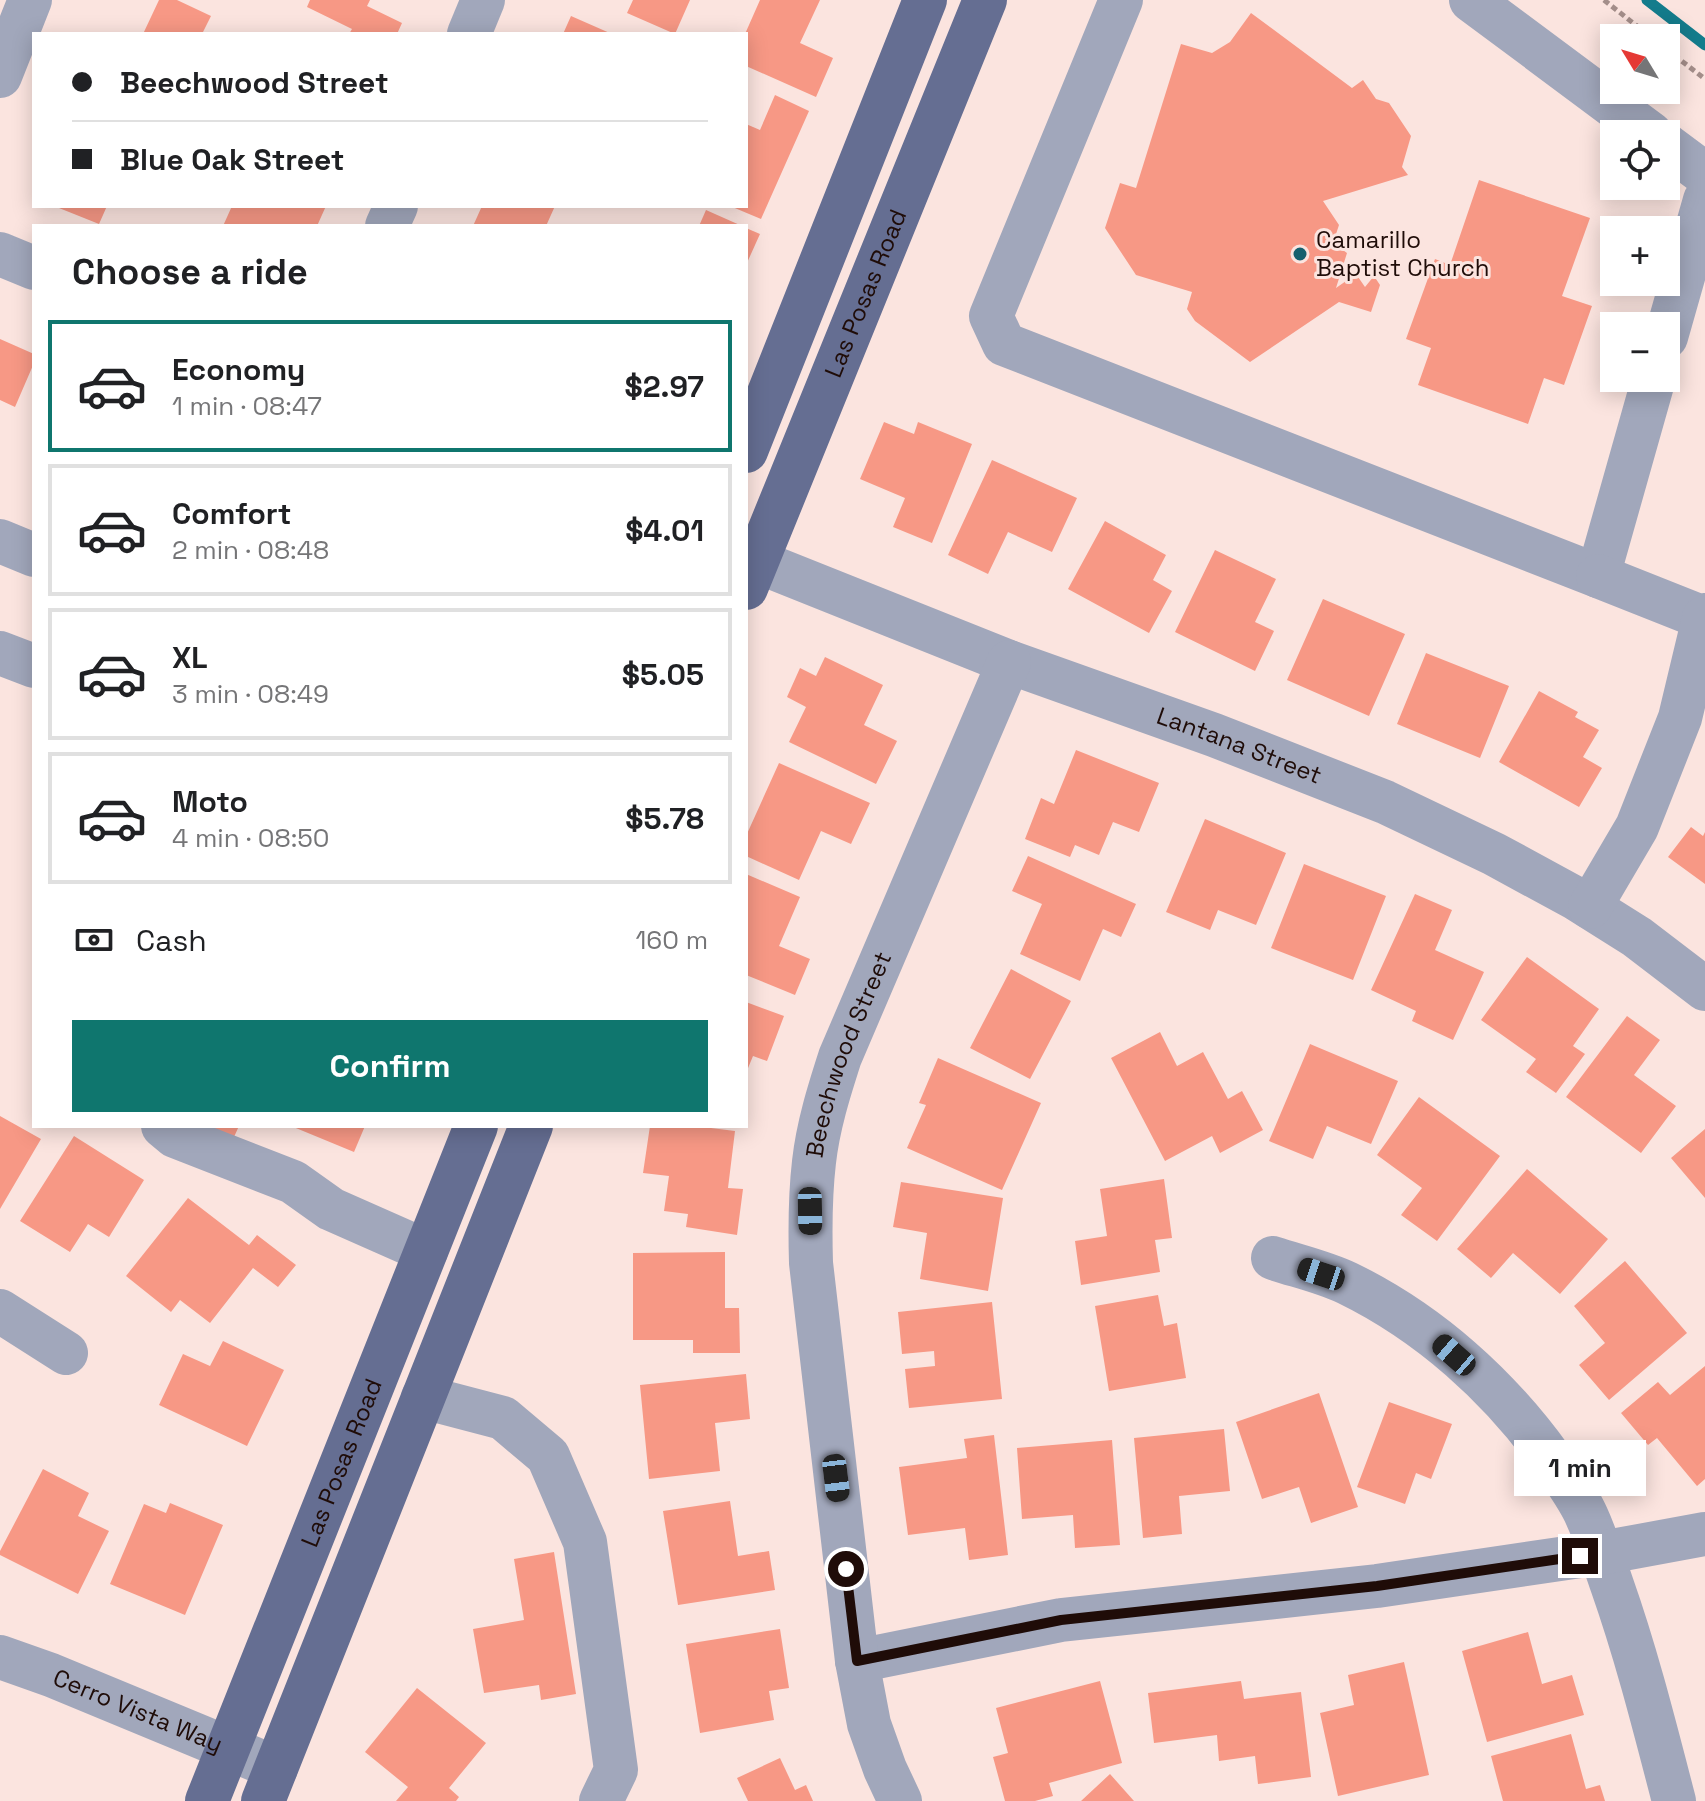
<!DOCTYPE html>
<html lang="en">
<head>
<meta charset="utf-8">
<style>
	:root { --surface:#fff; --page:#f6f6f6; --text:#202124; --muted:#757577; --line:#e0e0e0; --accent:#0f766e }
	body { margin:0; font-family:"Space Grotesk",sans-serif; background:var(--page); color:var(--text); height:100vh; display:flex; flex-direction:column; font-size:30px; white-space:nowrap }
	* { box-sizing:border-box; margin:0 }
	p { font-size:26px; color:var(--muted) }
	.icon { flex:none; width:44px; height:44px; fill:none; stroke:currentColor; stroke-width:2; stroke-linecap:round; stroke-linejoin:round }
	.map { position:relative; flex:1; overflow:hidden }
	.sheet { position:absolute; left:32px; top:224px; width:716px; height:904px; display:flex; flex-direction:column; background:var(--surface); border-radius:0px; box-shadow:0 4px 20px #0003 }
	.sheet>* { flex:none }
	.banner { position:absolute; left:32px; top:32px; width:716px; height:176px; border-radius:0px; box-shadow:0 4px 20px #0003; display:grid; align-content:center; height:176px; padding:0 40px; background:var(--surface) }
	.needle { width:52px; rotate:308deg }
	.tools { position:absolute; left:1600px; top:24px; display:grid; gap:16px }
	.tools a { display:grid; place-items:center; width:80px; height:80px; border-radius:0px; background:var(--surface); box-shadow:0 4px 20px #0003; font-size:40px }
	.end { position:absolute; width:36px; height:36px; margin:-18px; border:10px solid #1f0c08; background:#fff; box-shadow:0 0 0 4px #fff }
	.from { border-radius:50% }
	.bubble { position:absolute; height:56px; border-radius:0px; background:var(--surface); box-shadow:0 4px 20px #0003; font-size:26px; font-weight:700; line-height:56px; text-align:center }
	.car { position:absolute; width:24px; height:48px; margin:-24px -12px; border-radius:10px; box-shadow:0 0 6px 2px #0007; background:linear-gradient(#222 24%,#8ab4d8 0 40%,#222 0 76%,#8ab4d8 0 86%,#222 0) }
	.banner b { display:flex; align-items:center; gap:28px; height:76px; font-size:30px }
	.banner b+b { border-top:2px solid var(--line) }
	.banner i { width:20px; height:20px; background:var(--text) }
	ul { padding:0; list-style:none }
	li { display:flex; align-items:center; gap:24px; height:132px; margin:0 16px 12px; padding:0 24px; border:4px solid var(--line); border-radius:0px }
	li div { flex:1 }
	li b { display:block; font-size:30px }
	li em { font-style:normal; font-weight:700 }
	li.active { border-color:var(--accent) }
	li>.icon { width:72px; height:72px; stroke-width:1.5 }
	h2 { padding:0 40px; font-size:36px; line-height:96px }
	.pay { display:flex; align-items:center; gap:20px; height:88px; padding:0 40px; font-size:30px }
	.pay p { margin-inline-start:auto }
	.cta { display:flex; gap:16px; margin-top:auto; padding:16px 40px }
	.cta a { flex:1; height:92px; border-radius:0px; background:var(--accent); color:#fff; font-size:32px; font-weight:700; line-height:92px; text-align:center }
	.map>svg:first-child { display:block }
</style>
</head>
<body>
<div class="map">
<svg width="1705" height="1801" viewBox="0 0 1705 1801">
	<rect width="100%" height="100%" fill="#fbe4df"/>
	<g fill="none" stroke-linecap="round" stroke-linejoin="round">
		<path stroke="#147c8c" stroke-width="11" d="M 1647,0 L 1705,45"/>
	</g>
	<path fill="#f79885" d="M 159,0 L 177,0 L 211,16 L 202,34 L 143,34 Z
		M 310,0 L 370,0 L 367,6 L 402,23 L 397,34 L 349,34 L 352,29 L 307,7 Z
		M 633,0 L 690,0 L 675,34 L 627,13 Z
		M 760,0 L 820,0 L 800,43 L 833,58 L 816,97 L 746,66 L 745,34 Z
		M 1251,13 L 1352,88 L 1363,80 L 1376,99 L 1389,103 L 1411,136 L 1402,167 L 1408,175 L 1323,201 L 1339,225 L 1333,243 L 1347,253 L 1336,288 L 1356,274 L 1365,287 L 1374,276 L 1380,285 L 1371,312 L 1339,302 L 1250,362 L 1195,321 L 1187,309 L 1192,292 L 1136,275 L 1105,228 L 1120,183 L 1136,188 L 1181,44 L 1212,53 L 1230,42 Z
		M 571,16 L 612,34 L 563,34 Z
		M 775,95 L 809,111 L 761,219 L 730,206 L 746,206 L 746,124 L 760,130 Z
		M 1479,180 L 1590,218 L 1562,296 L 1592,306 L 1564,385 L 1544,378 L 1528,424 L 1418,385 L 1431,348 L 1406,339 L 1435,259 L 1450,265 Z
		M 54,206 L 107,206 L 99,224 Z
		M 232,206 L 326,206 L 317,226 L 223,226 Z
		M 482,206 L 555,206 L 546,226 L 473,226 Z
		M 706,210 L 742,226 L 699,226 Z
		M 746,228 L 760,234 L 746,265 Z
		M 0,339 L 34,354 L 34,363 L 15,407 L 0,400 Z
		M 884,422 L 914,434 L 918,422 L 972,444 L 932,543 L 893,527 L 905,498 L 860,479 Z
		M 992,460 L 1077,498 L 1052,552 L 1008,532 L 988,574 L 948,555 Z
		M 1105,521 L 1166,555 L 1153,580 L 1172,591 L 1149,633 L 1068,589 Z
		M 1215,550 L 1276,579 L 1255,622 L 1274,631 L 1255,671 L 1175,632 Z
		M 1323,599 L 1405,634 L 1369,716 L 1287,680 Z
		M 1426,653 L 1509,686 L 1480,758 L 1397,724 Z
		M 825,657 L 883,685 L 864,725 L 897,741 L 876,784 L 789,742 L 806,707 L 787,697 L 800,668 L 816,676 Z
		M 1539,691 L 1578,712 L 1575,717 L 1599,730 L 1583,757 L 1602,768 L 1579,807 L 1499,762 Z
		M 1076,750 L 1159,783 L 1139,832 L 1113,822 L 1099,855 L 1075,845 L 1070,857 L 1025,839 L 1041,798 L 1054,804 Z
		M 779,763 L 870,803 L 851,844 L 821,831 L 799,880 L 746,856 L 746,836 Z
		M 1205,819 L 1286,853 L 1256,925 L 1218,910 L 1210,930 L 1166,912 Z
		M 1691,827 L 1703,836 L 1705,832 L 1705,884 L 1668,857 Z
		M 1028,856 L 1136,904 L 1121,937 L 1103,929 L 1080,981 L 1020,954 L 1042,904 L 1012,891 Z
		M 1304,864 L 1386,896 L 1353,980 L 1271,948 Z
		M 746,874 L 800,897 L 779,946 L 810,959 L 795,995 L 746,975 Z
		M 1415,894 L 1452,910 L 1435,950 L 1484,972 L 1453,1040 L 1412,1021 L 1416,1011 L 1371,990 Z
		M 1527,957 L 1599,1009 L 1573,1046 L 1585,1054 L 1556,1093 L 1526,1072 L 1536,1059 L 1481,1020 Z
		M 1011,969 L 1071,1001 L 1030,1079 L 970,1048 Z
		M 746,1002 L 784,1016 L 767,1061 L 753,1056 L 746,1073 Z
		M 1627,1016 L 1660,1040 L 1634,1075 L 1676,1106 L 1641,1153 L 1566,1097 Z
		M 1160,1032 L 1177,1066 L 1203,1052 L 1228,1099 L 1242,1091 L 1263,1130 L 1220,1153 L 1212,1136 L 1165,1161 L 1111,1058 Z
		M 1310,1044 L 1398,1081 L 1371,1144 L 1327,1126 L 1313,1159 L 1269,1141 Z
		M 938,1058 L 1041,1103 L 1002,1190 L 907,1148 L 926,1105 L 919,1103 Z
		M 1419,1097 L 1500,1156 L 1437,1241 L 1401,1215 L 1422,1188 L 1377,1155 Z
		M 0,1116 L 41,1139 L 0,1209 Z
		M 177,1126 L 239,1126 L 229,1148 Z
		M 291,1126 L 365,1126 L 354,1152 Z
		M 650,1126 L 695,1126 L 735,1131 L 728,1188 L 743,1189 L 737,1235 L 686,1227 L 688,1214 L 664,1211 L 669,1176 L 643,1173 Z
		M 1705,1129 L 1705,1198 L 1671,1158 Z
		M 74,1136 L 144,1180 L 109,1237 L 88,1224 L 70,1252 L 20,1221 Z
		M 1527,1169 L 1608,1239 L 1560,1294 L 1513,1253 L 1491,1278 L 1457,1249 Z
		M 1164,1179 L 1172,1238 L 1155,1240 L 1160,1272 L 1081,1285 L 1075,1241 L 1107,1236 L 1100,1189 Z
		M 901,1182 L 1003,1198 L 988,1291 L 920,1279 L 927,1233 L 893,1227 Z
		M 188,1198 L 249,1245 L 257,1235 L 296,1265 L 278,1287 L 253,1268 L 210,1323 L 180,1300 L 171,1312 L 126,1276 Z
		M 725,1252 L 725,1308 L 739,1308 L 740,1353 L 693,1353 L 693,1340 L 633,1340 L 633,1253 Z
		M 1625,1261 L 1687,1333 L 1609,1400 L 1579,1365 L 1605,1343 L 1574,1306 Z
		M 1158,1295 L 1164,1326 L 1177,1323 L 1186,1378 L 1109,1391 L 1095,1306 Z
		M 992,1302 L 1002,1399 L 909,1408 L 905,1369 L 935,1366 L 934,1351 L 902,1354 L 898,1312 Z
		M 223,1341 L 284,1370 L 247,1446 L 159,1405 L 183,1354 L 210,1366 Z
		M 1705,1366 L 1705,1479 L 1697,1486 L 1657,1438 L 1648,1445 L 1621,1413 L 1658,1382 L 1670,1395 Z
		M 746,1374 L 750,1419 L 715,1423 L 720,1471 L 649,1479 L 640,1385 Z
		M 1319,1393 L 1358,1507 L 1311,1523 L 1299,1487 L 1262,1499 L 1236,1422 Z
		M 1389,1402 L 1452,1424 L 1431,1479 L 1416,1473 L 1405,1504 L 1357,1487 Z
		M 1224,1429 L 1230,1491 L 1179,1496 L 1182,1534 L 1143,1538 L 1134,1438 Z
		M 994,1435 L 1008,1555 L 969,1560 L 965,1528 L 908,1535 L 899,1467 L 967,1458 L 964,1439 Z
		M 1112,1440 L 1120,1545 L 1075,1548 L 1073,1515 L 1022,1519 L 1017,1448 Z
		M 43,1469 L 89,1493 L 78,1516 L 109,1531 L 78,1594 L 0,1555 L 0,1551 Z
		M 730,1501 L 738,1556 L 769,1551 L 775,1590 L 678,1605 L 663,1511 Z
		M 170,1503 L 223,1525 L 185,1615 L 110,1584 L 144,1504 L 166,1513 Z
		M 554,1552 L 576,1694 L 541,1700 L 539,1685 L 484,1693 L 473,1629 L 524,1620 L 514,1559 Z
		M 780,1629 L 789,1688 L 769,1691 L 774,1720 L 700,1733 L 686,1644 Z
		M 1528,1632 L 1542,1684 L 1572,1675 L 1584,1715 L 1487,1742 L 1462,1651 Z
		M 1404,1662 L 1429,1775 L 1338,1796 L 1320,1713 L 1354,1705 L 1348,1675 Z
		M 1100,1681 L 1122,1763 L 1049,1783 L 1053,1796 L 1035,1801 L 1005,1801 L 993,1757 L 1008,1753 L 996,1708 Z
		M 1241,1681 L 1244,1699 L 1301,1692 L 1311,1777 L 1258,1784 L 1255,1756 L 1219,1761 L 1217,1735 L 1154,1743 L 1148,1693 Z
		M 417,1688 L 486,1743 L 449,1788 L 459,1797 L 456,1801 L 396,1801 L 408,1787 L 365,1752 Z
		M 1571,1734 L 1586,1789 L 1600,1785 L 1605,1801 L 1503,1801 L 1491,1756 Z
		M 780,1758 L 795,1790 L 806,1785 L 813,1801 L 748,1801 L 737,1778 Z
		M 1110,1774 L 1134,1801 L 1081,1801 Z"/>
	<g fill="none" stroke-linecap="round" stroke-linejoin="round">
		<path stroke="#a48e8a" stroke-width="5" stroke-dasharray="6 4" stroke-linecap="butt" d="M 1604,0 L 1652,38
			M 1666,49 L 1705,79"/>
		<g stroke="#a1a7bb" stroke-width="44">
			<path d="M 1121,0 L 991,316 L 1004,344 L 1598,576 L 1654,378"/>
			<path d="M 1471,0 L 1651,134"/>
			<path d="M 469,34 L 483,0"/>
			<path d="M 0,76 L 30,0"/>
			<path d="M 1666,145 L 1705,174"/>
			<path d="M 387,226 L 396,206"/>
			<path d="M 0,254 L 34,268"/>
			<path d="M 1666,337 L 1705,200"/>
			<path d="M 0,541 L 34,555"/>
			<path id="s1" d="M 746,557 L 1009,662 L 1214,735 L 1385,802 L 1494,854 L 1575,898 L 1637,937 L 1705,989"/>
			<path d="M 1598,576 L 1704,618 L 1705,615"/>
			<path d="M 0,653 L 34,666"/>
			<path d="M 1590,907 L 1637,827 L 1680,718 L 1704,618"/>
			<path d="M 163,1126 L 175,1136 L 293,1182 L 331,1209 L 426,1251"/>
			<path d="M 1273,1258 C 1297,1266 1324,1272 1347,1283 C 1429,1323 1499,1386 1552,1460 C 1564,1479 1578,1496 1587,1517 C 1597,1539 1604,1562 1612,1585 C 1637,1656 1655,1728 1674,1801"/>
			<path d="M 0,1311 L 66,1353"/>
			<path d="M 423,1397 L 503,1418 L 548,1456 L 585,1542 L 616,1770 L 601,1801"/>
			<path id="s2" d="M 0,1657 L 51,1675 L 276,1768"/>
			<path d="M 857,1661 L 1061,1620 L 1377,1586 L 1601,1553 L 1705,1534"/>
			<path id="s3" d="M 900,1801 L 885,1769 L 869,1724 L 857,1661 L 811,1263 C 810,1229 810,1196 814,1162 C 818,1126 829,1091 840,1057 L 1009,662"/>
		</g>
		<g stroke="#656e92" stroke-width="44">
			<path d="M 746,451 L 925,0"/>
			<path id="s4" d="M 746,588 L 985,0"/>
			<path id="s5" d="M 207,1801 L 476,1126"/>
			<path d="M 263,1801 L 531,1126"/>
		</g>
	</g>
	<g fill="none" stroke-linecap="round" stroke-linejoin="round">
		<path stroke="#1f0c08" stroke-width="10" d="M 846,1569 L 857,1661 L 1061,1620 L 1377,1586 L 1580,1556"/>
	</g>
	<circle fill="#15606e" stroke="#fbe4df" stroke-width="3" cx="1300" cy="254" r="8"/>
	<g text-anchor="middle" stroke-width="6" stroke-linejoin="round" paint-order="stroke">
		<g font-size="24" fill="#1f0c08" stroke="#fbe4df" text-anchor="start">
			<text x="1316" y="248">Camarillo<tspan x="1316" dy="28">Baptist Church</tspan></text>
		</g>
		<g font-size="24" fill="#1f0c08" stroke="#fbe4df">
			<text dy="8" stroke="none"><textPath href="#s4" startOffset="318">Las Posas Road</textPath></text>
			<text dy="8" stroke="none"><textPath href="#s1" startOffset="528">Lantana Street</textPath></text>
			<text dy="8" stroke="none"><textPath href="#s3" startOffset="762">Beechwood Street</textPath></text>
			<text dy="8" stroke="none"><textPath href="#s5" startOffset="364">Las Posas Road</textPath></text>
			<text dy="8" stroke="none"><textPath href="#s2" startOffset="148">Cerro Vista Way</textPath></text>
		</g>
	</g>
</svg>
<div class="tools">
<a><svg class="needle" viewBox="-14 -14 28 28"><path d="M0-13l5 13h-10z" fill="#e53935"/><path d="M0 13l5-13h-10z" fill="#757577"/></svg></a>
<a><svg class="icon" aria-label="locate" viewBox="0 0 24 24"><circle cx="12" cy="12" r="6"/><path d="M12 2v4M12 18v4M2 12h4M18 12h4"/></svg></a>
<a>+</a>
<a>−</a>
</div>
<i class="end from" style="left:846px;top:1569px"></i>
<i class="end" style="left:1580px;top:1556px"></i>
<div class="bubble" style="left:1514px;top:1440px;width:132px">1 min</div>
<i class="car" style="left:810px;top:1211px;rotate:179deg"></i>
<i class="car" style="left:1321px;top:1274px;rotate:288deg"></i>
<i class="car" style="left:1454px;top:1355px;rotate:311deg"></i>
<i class="car" style="left:836px;top:1478px;rotate:173deg"></i>
<div class="banner">
<b><i class="from"></i>Beechwood Street</b>
<b><i></i>Blue Oak Street</b>
</div>
<section class="sheet">
<h2>Choose a ride</h2>
<ul>
<li class="active"><svg class="icon" aria-label="car" viewBox="0 0 24 24"><path d="M5 17H2v-5l4-1 3-4h7l3 4 3 1v5h-3M9 17h6M6 11h13"/><circle cx="7" cy="17" r="2"/><circle cx="17" cy="17" r="2"/></svg><div><b>Economy</b><p>1 min · 08:47</p></div><em>$2.97</em></li>
<li><svg class="icon" aria-label="car" viewBox="0 0 24 24"><path d="M5 17H2v-5l4-1 3-4h7l3 4 3 1v5h-3M9 17h6M6 11h13"/><circle cx="7" cy="17" r="2"/><circle cx="17" cy="17" r="2"/></svg><div><b>Comfort</b><p>2 min · 08:48</p></div><em>$4.01</em></li>
<li><svg class="icon" aria-label="car" viewBox="0 0 24 24"><path d="M5 17H2v-5l4-1 3-4h7l3 4 3 1v5h-3M9 17h6M6 11h13"/><circle cx="7" cy="17" r="2"/><circle cx="17" cy="17" r="2"/></svg><div><b>XL</b><p>3 min · 08:49</p></div><em>$5.05</em></li>
<li><svg class="icon" aria-label="car" viewBox="0 0 24 24"><path d="M5 17H2v-5l4-1 3-4h7l3 4 3 1v5h-3M9 17h6M6 11h13"/><circle cx="7" cy="17" r="2"/><circle cx="17" cy="17" r="2"/></svg><div><b>Moto</b><p>4 min · 08:50</p></div><em>$5.78</em></li>
</ul>
<div class="pay"><svg class="icon" aria-label="cash" viewBox="0 0 24 24"><path d="M3 7h18v10H3z"/><circle cx="12" cy="12" r="2"/></svg>Cash<p>160 m</p></div>
<div class="cta"><a>Confirm</a></div>
</section>
</div>
</body>
</html>
